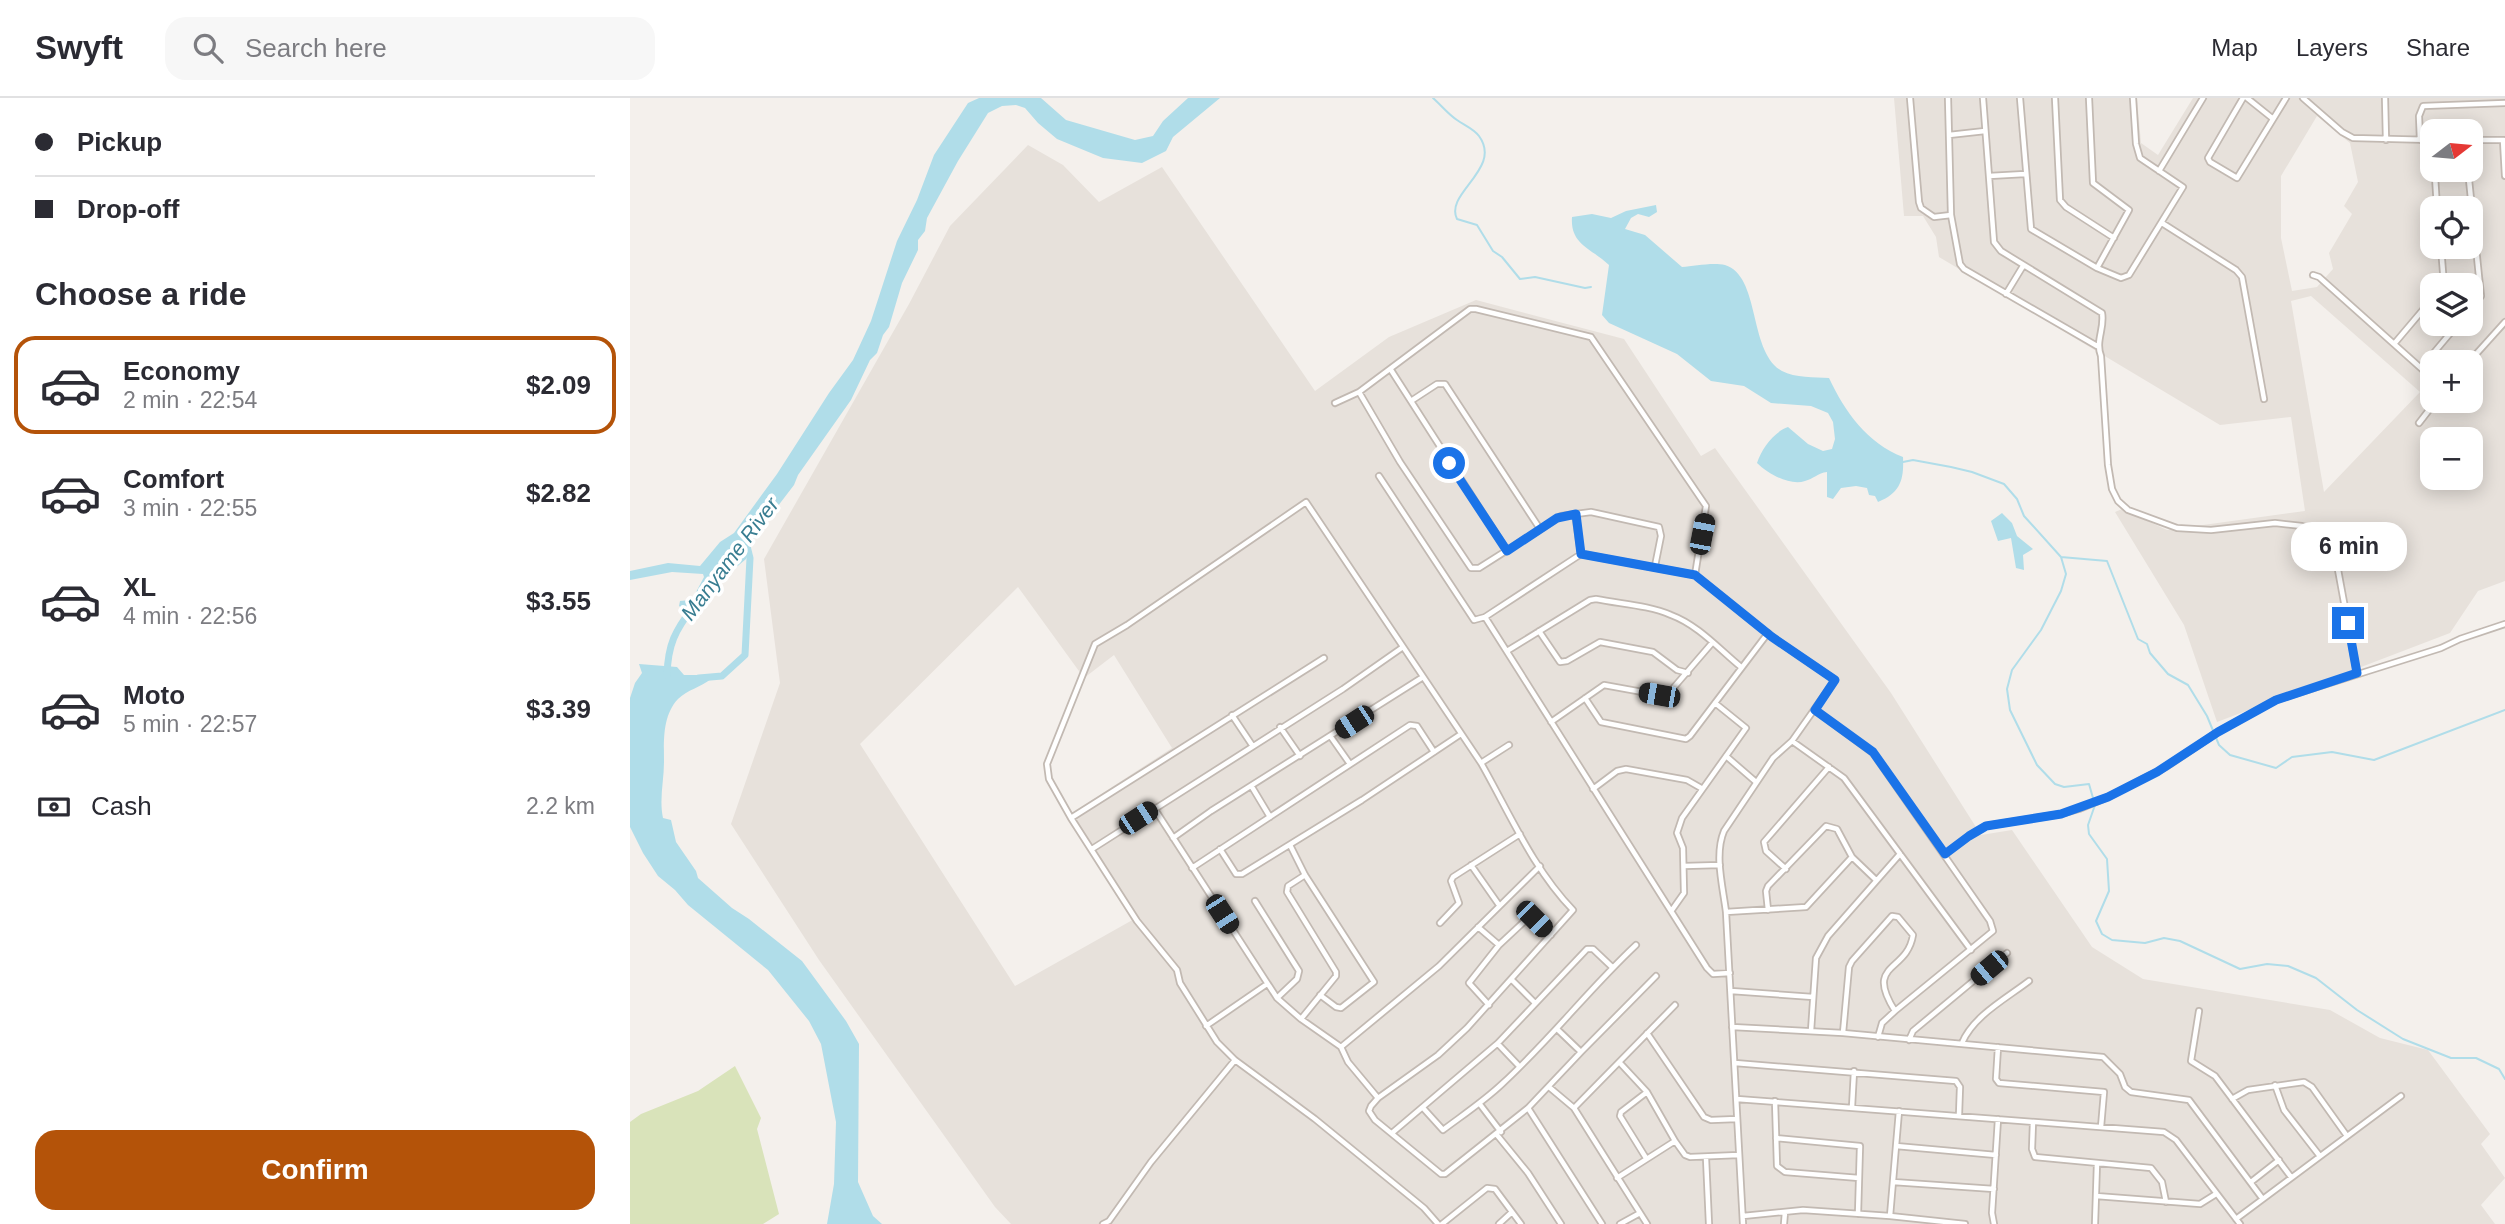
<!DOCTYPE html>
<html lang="en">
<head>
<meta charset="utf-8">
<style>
	:root { --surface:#fff; --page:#f7f7f7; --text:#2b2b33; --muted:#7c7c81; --line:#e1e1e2; --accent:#b45309 }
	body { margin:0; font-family:Helvetica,sans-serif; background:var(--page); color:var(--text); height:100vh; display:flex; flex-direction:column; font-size:26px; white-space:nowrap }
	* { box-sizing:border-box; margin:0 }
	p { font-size:23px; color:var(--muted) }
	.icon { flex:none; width:38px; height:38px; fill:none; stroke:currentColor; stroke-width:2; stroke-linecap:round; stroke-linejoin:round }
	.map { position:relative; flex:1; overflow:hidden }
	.sheet { display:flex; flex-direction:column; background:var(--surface); width:630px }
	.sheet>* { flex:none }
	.banner { display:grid; align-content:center; height:154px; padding:0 35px; background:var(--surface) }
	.needle { width:46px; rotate:74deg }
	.controls { position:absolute; left:1790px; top:21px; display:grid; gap:14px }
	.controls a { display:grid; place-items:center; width:63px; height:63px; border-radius:14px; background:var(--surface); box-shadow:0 4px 18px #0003; font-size:35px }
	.end { position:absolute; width:32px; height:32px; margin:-16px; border:9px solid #1a73e8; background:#fff; box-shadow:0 0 0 4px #fff }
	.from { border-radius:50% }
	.bubble { position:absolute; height:49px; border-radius:21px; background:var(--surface); box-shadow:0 4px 18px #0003; font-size:23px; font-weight:800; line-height:49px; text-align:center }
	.car { position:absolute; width:21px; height:42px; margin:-21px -10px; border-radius:9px; box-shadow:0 0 5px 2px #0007; background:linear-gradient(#222 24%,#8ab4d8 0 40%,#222 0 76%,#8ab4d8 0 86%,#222 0) }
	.banner b { display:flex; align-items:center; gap:24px; height:66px; font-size:26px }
	.banner b+b { border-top:2px solid var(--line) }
	.banner i { width:18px; height:18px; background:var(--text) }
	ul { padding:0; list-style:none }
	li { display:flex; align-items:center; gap:21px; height:98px; margin:0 14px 10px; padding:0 21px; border:4px solid transparent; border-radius:21px }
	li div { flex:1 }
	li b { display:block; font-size:26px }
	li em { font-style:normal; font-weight:800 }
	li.selected { border-color:var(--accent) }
	li>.icon { width:63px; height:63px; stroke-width:1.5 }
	h2 { padding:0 35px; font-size:32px; line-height:84px }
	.pay { display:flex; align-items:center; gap:18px; height:77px; padding:0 35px; font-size:26px }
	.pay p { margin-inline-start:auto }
	.action { display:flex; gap:14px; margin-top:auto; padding:14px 35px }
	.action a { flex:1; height:80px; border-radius:21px; background:var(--accent); color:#fff; font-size:28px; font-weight:800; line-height:80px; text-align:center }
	header { display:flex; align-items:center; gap:42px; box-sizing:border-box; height:98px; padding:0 35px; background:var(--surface); border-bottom:2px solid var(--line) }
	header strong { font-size:33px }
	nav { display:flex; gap:38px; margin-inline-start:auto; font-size:24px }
	.search { width:490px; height:63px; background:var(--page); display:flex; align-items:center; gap:18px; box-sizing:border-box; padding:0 24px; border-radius:21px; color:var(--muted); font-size:26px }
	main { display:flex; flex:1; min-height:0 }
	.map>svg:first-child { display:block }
</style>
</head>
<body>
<header>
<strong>Swyft</strong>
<div class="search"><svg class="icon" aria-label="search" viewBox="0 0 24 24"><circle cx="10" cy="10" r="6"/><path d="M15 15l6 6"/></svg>Search here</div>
<nav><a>Map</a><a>Layers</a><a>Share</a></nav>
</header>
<main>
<section class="sheet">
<div class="banner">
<b><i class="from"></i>Pickup</b>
<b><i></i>Drop-off</b>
</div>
<h2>Choose a ride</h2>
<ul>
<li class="selected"><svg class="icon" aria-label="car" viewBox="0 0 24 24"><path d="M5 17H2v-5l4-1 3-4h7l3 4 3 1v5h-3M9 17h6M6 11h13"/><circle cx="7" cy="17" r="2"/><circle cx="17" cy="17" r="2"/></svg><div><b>Economy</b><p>2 min · 22:54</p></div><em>$2.09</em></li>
<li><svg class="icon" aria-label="car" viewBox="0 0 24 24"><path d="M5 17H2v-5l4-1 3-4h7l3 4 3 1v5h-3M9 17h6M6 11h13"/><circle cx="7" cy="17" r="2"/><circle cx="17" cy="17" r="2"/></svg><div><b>Comfort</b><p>3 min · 22:55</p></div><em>$2.82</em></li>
<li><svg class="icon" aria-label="car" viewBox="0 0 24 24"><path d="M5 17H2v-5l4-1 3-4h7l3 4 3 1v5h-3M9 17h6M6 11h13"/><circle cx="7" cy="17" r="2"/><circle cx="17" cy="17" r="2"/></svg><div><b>XL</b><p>4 min · 22:56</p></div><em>$3.55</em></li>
<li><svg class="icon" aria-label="car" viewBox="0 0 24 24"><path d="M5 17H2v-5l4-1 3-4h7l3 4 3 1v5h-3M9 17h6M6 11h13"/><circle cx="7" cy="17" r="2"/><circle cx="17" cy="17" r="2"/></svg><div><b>Moto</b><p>5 min · 22:57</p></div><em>$3.39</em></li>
</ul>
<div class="pay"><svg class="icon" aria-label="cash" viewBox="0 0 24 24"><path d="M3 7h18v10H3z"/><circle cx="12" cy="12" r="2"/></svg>Cash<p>2.2 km</p></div>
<div class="action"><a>Confirm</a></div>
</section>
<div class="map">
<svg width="1875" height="1126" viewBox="0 0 1875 1126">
	<rect width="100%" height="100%" fill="#f4f0ec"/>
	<path fill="#e7e1db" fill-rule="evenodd" d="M 1264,0 L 1507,0 L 1511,45 L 1528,57 L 1563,0 L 1875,0 L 1875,483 L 1848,493 L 1820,535 L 1587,624 L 1554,527 L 1485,414 L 1492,411 L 1537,432 L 1675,413 L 1661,319 L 1590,327 L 1309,159 L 1306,139 L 1293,118 L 1274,118 ZM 1687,18 L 1720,45 L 1728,84 L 1714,108 L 1722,116 L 1699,155 L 1703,171 L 1687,189 L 1662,193 L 1651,140 L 1651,78 ZM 1802,33 L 1841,33 L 1841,72 L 1802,72 ZM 1802,110 L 1841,110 L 1841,149 L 1802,149 ZM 1802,187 L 1841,187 L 1841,226 L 1802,226 ZM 1681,198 L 1790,294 L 1694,394 L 1661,203 ZM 1802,264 L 1841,264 L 1841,303 L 1802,303 ZM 1802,341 L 1841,341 L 1841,380 L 1802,380 Z
		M 398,47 L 433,67 L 469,104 L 532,69 L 685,293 L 759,239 L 846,202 L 994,241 L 1071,358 L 1085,350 L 1261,595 L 1351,737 L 1382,732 L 1462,849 L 1513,881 L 1700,912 L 1750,940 L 1798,952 L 1860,1036 L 1851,1046 L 1875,1080 L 1851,1107 L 1865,1126 L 381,1126 L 365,1109 L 189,862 L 101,726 L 150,585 L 134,461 L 279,206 L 320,128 ZM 388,489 L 454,580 L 484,557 L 542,650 L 442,715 L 506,820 L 385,888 L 230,646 Z"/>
	<path fill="#d9e3ba" d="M 105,968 L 131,1020 L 127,1031 L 149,1116 L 133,1126 L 0,1126 L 0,1024 L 11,1016 L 68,993 Z"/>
	<path fill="#b0dde9" d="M 349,0 L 411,0 L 436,22 L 505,42 L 523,38 L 533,23 L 558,0 L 590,0 L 543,39 L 536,53 L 512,65 L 473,60 L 427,41 L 408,25 L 395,10 L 386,7 L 372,8 L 358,15 L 328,63 L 297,120 L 295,133 L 288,142 L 288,152 L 272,185 L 259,229 L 253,237 L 247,255 L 240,262 L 221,302 L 168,377 L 164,387 L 125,438 L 116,461 L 103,472 L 92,476 L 80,491 L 76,509 L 67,507 L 61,516 L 49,508 L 50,503 L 60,502 L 64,498 L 74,479 L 73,476 L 42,474 L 0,482 L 0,473 L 38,465 L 70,468 L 90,444 L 104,435 L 147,376 L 199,295 L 223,262 L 241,223 L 267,143 L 287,102 L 304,57 L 338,5 Z
		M 1026,107 L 1027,114 L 1019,119 L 1008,116 L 1001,120 L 995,131 L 1015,137 L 1052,169 C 1064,168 1083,164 1095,167 C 1131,178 1118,254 1152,273 C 1165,280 1185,279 1199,280 C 1215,314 1237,345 1273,359 C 1274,381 1271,395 1248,404 L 1245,398 L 1239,397 L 1237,390 L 1226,388 L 1211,390 L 1203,401 L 1197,399 L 1197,374 C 1188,375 1183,381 1175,383 C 1160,388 1138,376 1127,365 C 1132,350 1144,334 1158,329 L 1178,346 L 1193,353 L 1202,351 L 1205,341 L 1203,324 L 1198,315 L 1181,308 L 1141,305 L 1114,288 L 1081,283 L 1047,256 L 979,225 L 972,217 L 979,167 C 961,150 940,147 942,119 L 962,116 L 981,120 L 996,113 Z
		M 1372,415 L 1382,425 L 1387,438 L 1403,451 L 1393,457 L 1394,472 L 1386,470 L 1381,440 L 1368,443 L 1361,423 Z
		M 9,566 L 47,569 L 54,577 L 69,577 L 81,581 C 71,589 57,592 48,601 C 32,618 34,644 34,664 C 34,683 29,701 33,720 L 41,722 L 46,744 L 66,773 L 68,780 L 102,810 L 119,821 L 172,863 L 216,923 L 229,946 L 228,1084 L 243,1118 L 252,1126 L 197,1126 L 204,1086 L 206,1024 L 191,946 L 179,923 L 138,872 L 58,807 L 45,792 L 28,778 L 13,755 L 0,729 L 0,600 L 5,585 L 12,575 Z"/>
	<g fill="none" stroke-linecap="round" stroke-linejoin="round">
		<path stroke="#b0dde9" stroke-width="2" d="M 803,0 C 811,7 818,16 827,22 C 834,27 844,31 849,38 C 873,71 814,95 827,121 L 847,127 L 863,153 L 872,159 L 890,181 L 905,179 L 955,190 L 961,189
			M 1273,364 L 1283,362 L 1321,369 L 1342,374 L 1374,386 L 1387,401 L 1394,418 L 1431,459 L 1436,476 L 1431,493 L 1411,532 L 1382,572 L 1377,591 L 1380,612 L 1407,667 L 1425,686 L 1434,689 L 1459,686 L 1465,707 L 1458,727 L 1459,736 L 1477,761 L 1479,793 L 1466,823 L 1472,836 L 1482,842 L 1515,845 L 1534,840 L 1550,843 L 1610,871 L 1637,866 L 1658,868 L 1686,880 L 1727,912 L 1773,941 L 1821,960 L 1846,960 L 1869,971 L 1875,981
			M 1431,459 L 1477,463 L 1508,541 L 1517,546 L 1520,555 L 1538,576 L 1558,587 L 1577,618 L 1589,647 L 1600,657 L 1646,670 L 1662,659 L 1702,654 L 1744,662 L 1875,612"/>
		<path stroke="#b0dde9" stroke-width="7" d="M 37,577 C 38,546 45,533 63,509
			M 69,580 L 92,578 L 115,557 L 120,460 L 117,448"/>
		<g stroke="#c2b9b2" stroke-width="8">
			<path id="minor" d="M 1280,0 L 1289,104 L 1291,110 L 1304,119 L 1321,117
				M 1318,0 L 1321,117 L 1330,166 L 1334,171 L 1467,248
				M 1353,0 L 1364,144 L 1371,153 L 1472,215 C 1475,230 1465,243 1471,258 L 1478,367 L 1482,391 L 1488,403 L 1498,412 L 1547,430 L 1581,432 L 1645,425 L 1672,428 L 1691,433 L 1704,450 L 1727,575
				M 1390,0 L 1401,131 L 1467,170 L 1491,180 L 1499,177 L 1553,89 L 1510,60 L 1506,46 L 1503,0
				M 1425,0 L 1430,102 L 1436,109 L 1484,140
				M 1459,0 L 1463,85 L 1499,112 L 1467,170
				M 1613,0 L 1578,60 L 1580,64 L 1607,80 L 1656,0
				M 1617,0 L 1642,20
				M 1673,0 L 1712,34 L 1723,40 L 1802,42
				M 1755,0 L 1756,42
				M 1319,37 L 1355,33
				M 1790,42 L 1789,18 L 1793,8 L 1875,5
				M 1841,42 L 1874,42
				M 1873,42 L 1875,78
				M 1838,72 L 1851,198 L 1841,211
				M 1529,73 L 1573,0
				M 1359,78 L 1395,76
				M 1805,78 L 1807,110
				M 1532,125 L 1606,172 L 1612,179 L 1634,301
				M 1811,149 L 1814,187
				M 1683,177 L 1689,179 L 1802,280
				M 1376,196 L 1393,168
				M 1764,246 L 1802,201
				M 1839,264 L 1875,224
				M 1791,270 L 1828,226
				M 761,272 L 877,453
				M 729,294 L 840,211 L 846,211 L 961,239 L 1076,408 L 1065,477
				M 781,303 L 807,286 L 815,286 L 910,431
				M 705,305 L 729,294 L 770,364 L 841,470 L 849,470 L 931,418 L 961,414 L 1029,429 L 1031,438 L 1025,468
				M 1789,325 L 1806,303
				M 749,378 L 844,522 L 855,519 L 951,456 L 1065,477 L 1142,539 L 1205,582 L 1162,643 L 1143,660 L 1094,733 C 1084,757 1093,789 1096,814 L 1113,1126
				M 945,416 L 951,456
				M 855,519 L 1077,870 L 1083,876 L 1100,875
				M 909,533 L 930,564 L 937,563 L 970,544 L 1023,554 L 1047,572 L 1058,575
				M 877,553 L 960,502 L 966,501 C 990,506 1018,507 1041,517 C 1068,527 1089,551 1111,569
				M 955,600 L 971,624 L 1056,641 L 1060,638 L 1138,535
				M 1185,612 L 1243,655 L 1360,823 L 1363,833 L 1265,913 L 1252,925 L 1248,939
				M 602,617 L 622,647
				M 921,624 L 974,587 L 1029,597 L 1039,595 L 1082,545
				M 650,629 L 670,658
				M 701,639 L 720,666
				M 1162,643 L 1214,680 L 1341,852
				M 1096,658 L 1126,684
				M 851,665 C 879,714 903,771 943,812 L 837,930 L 808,957 L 748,1000 L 741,1008 L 739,1013 L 745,1022 L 811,1076 L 815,1076 L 898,1010 L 951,954 L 927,931
				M 622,689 L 640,719
				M 963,691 L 987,673 L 996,671 L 1057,682 L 1071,690
				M 524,710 L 647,900 L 671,921 L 711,949 L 718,964 L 748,1000
				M 441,720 L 694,560
				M 543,740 L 581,713 L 793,579
				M 660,747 L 675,777 L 744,884 L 711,910 L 706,909 L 690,897
				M 462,751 L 713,591 L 773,549
				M 590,751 L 606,776 L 612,776 L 732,702 L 831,636
				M 1315,756 L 1339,738 L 1356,728 L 1431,716 L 1449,711 L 1478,699 L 1536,669 L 1588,634 L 1646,602 L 1811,550 L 1830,541 L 1875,526
				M 841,767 L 869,807
				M 1054,768 L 1090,767
				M 562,770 L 780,627 L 787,628 L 804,654
				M 1156,771 L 1136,753 L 1134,744 L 1199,669
				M 625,803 L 669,873 L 667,881 L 647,900
				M 1042,812 L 1054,795 L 1053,750 L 1047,735 L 1052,720 L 1116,630 L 1085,605
				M 1138,812 L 1136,793 L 1138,788 L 1196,728 L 1207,731 L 1222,759 L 1246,782
				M 1096,814 L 1176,809 L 1222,759
				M 810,825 L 829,805 L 821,783 L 823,779 L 890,736
				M 848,829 L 869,847
				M 881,881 L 905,905
				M 1101,893 L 1183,899
				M 859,907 L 839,885 L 869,847 L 898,820 L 904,821 L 921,837
				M 1569,913 L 1561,963 L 1585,978 L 1661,1079
				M 671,921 L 706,878 L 706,874 L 657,794 L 658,788 L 675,777
				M 576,928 L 637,886
				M 1102,929 L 1213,935 L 1473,959 L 1490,976 L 1495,989 L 1501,994 L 1559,1002 L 1632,1100
				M 1181,933 L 1186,860 L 1198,838 L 1270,756
				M 1017,935 L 1074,1019 L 1081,1022 L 1107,1021
				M 1213,935 L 1219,869 L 1222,863 L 1262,818 L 1268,819 L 1283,837 C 1277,875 1234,864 1265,913
				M 1279,942 L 1283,933 L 1377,855
				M 1332,945 C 1343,918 1377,900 1399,883
				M 868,946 L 889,968
				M 711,949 L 809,868 L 910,768
				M 1368,949 L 1366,981 L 1369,985 L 1474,994 L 1471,1029
				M 951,954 L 1026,878
				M 1105,965 L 1326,983 L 1330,989 L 1329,1017
				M 1645,987 L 1654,1012 L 1689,1057
				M 919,989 L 944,1010 L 1017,1126
				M 1107,1001 L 1534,1034 L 1546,1042 L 1610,1126
				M 1602,1001 L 1618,992 L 1674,984 L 1682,989 L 1717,1038
				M 1145,1003 L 1147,1068 L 1155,1074 L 1229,1080
				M 849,1005 L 871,1034
				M 1222,1009 L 1224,973
				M 898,1010 L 972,1126
				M 944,1010 L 1045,907
				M 794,1011 L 813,1032 C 833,1017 854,1003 872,986 C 920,942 959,891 1006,847
				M 1403,1024 L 1402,1051 L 1405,1059 L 1521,1070 L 1532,1084 L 1536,1104
				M 762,1035 L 868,945 L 957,851 L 963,851 L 982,869
				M 867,1037 L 898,1075 L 931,1126
				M 1146,1040 L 1230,1048 L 1228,1116
				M 1045,1043 L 1055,1057 L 1060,1059 L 1109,1057
				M 1266,1048 L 1366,1057
				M 1016,1060 L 990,1018 L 991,1014 L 1017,994
				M 1076,1060 L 1079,1126
				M 987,1080 L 1045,1043 L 1017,994 L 990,965
				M 1263,1084 L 1364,1091
				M 1621,1084 L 1649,1062
				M 1466,1098 L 1570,1106 L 1586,1096
				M 1113,1118 L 1173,1112 L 1260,1118 L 1335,1126
				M 1260,1118 L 1269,1013
				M 1606,1121 L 1771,998
				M 473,1126 L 479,1123 L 521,1064 L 605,962
				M 808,1126 L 794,1110 L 685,1021 L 605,962 L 587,944 L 550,885 L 547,872 L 507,823 L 441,720 L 419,681 L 417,666 L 465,546 L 497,527 L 676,404 L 851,665 L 879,647
				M 812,1126 L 857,1090 L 865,1091 L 891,1126
				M 869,1126 L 882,1114
				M 990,1126 L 1010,1115
				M 1154,1126 L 1155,1114
				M 1364,1126 L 1362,1115 L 1368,1021
				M 1465,1126 L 1467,1065"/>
		</g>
		<use href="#minor" stroke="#fff" stroke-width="4.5"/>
	</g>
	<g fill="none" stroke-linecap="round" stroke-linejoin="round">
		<path stroke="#1a73e8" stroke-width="9" d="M 819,365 L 877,453 L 927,420 L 946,416 L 951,456 L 1065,477 L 1142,539 L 1205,582 L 1185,612 L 1243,654 L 1315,756 L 1339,738 L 1356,728 L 1431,716 L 1478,699 L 1527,674 L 1588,634 L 1646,602 L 1727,575 L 1718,525"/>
	</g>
	<g text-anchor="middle" stroke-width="7" stroke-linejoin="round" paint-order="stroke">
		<g font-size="21" font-style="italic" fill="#387d91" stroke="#fff">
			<text transform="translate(100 461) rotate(-53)" y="7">Manyame River</text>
		</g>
	</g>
</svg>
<div class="controls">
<a><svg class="needle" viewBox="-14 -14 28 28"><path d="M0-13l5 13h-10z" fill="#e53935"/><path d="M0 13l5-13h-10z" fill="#7c7c81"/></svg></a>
<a><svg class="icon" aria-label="locate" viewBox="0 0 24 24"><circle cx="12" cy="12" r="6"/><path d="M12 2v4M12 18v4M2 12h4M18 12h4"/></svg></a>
<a><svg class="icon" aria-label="layers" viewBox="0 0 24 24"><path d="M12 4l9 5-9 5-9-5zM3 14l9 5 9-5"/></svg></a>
<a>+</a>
<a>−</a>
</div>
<i class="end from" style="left:819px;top:365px"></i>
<i class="end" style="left:1718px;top:525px"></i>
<div class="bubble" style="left:1661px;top:424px;width:116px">6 min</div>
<i class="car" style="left:1072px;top:436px;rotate:11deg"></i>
<i class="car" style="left:1029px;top:597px;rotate:280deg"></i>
<i class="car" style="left:724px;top:624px;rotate:237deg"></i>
<i class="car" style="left:508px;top:720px;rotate:57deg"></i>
<i class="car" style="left:592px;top:816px;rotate:147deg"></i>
<i class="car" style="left:904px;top:821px;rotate:135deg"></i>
<i class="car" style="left:1359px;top:870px;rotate:230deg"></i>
</div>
</main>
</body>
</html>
